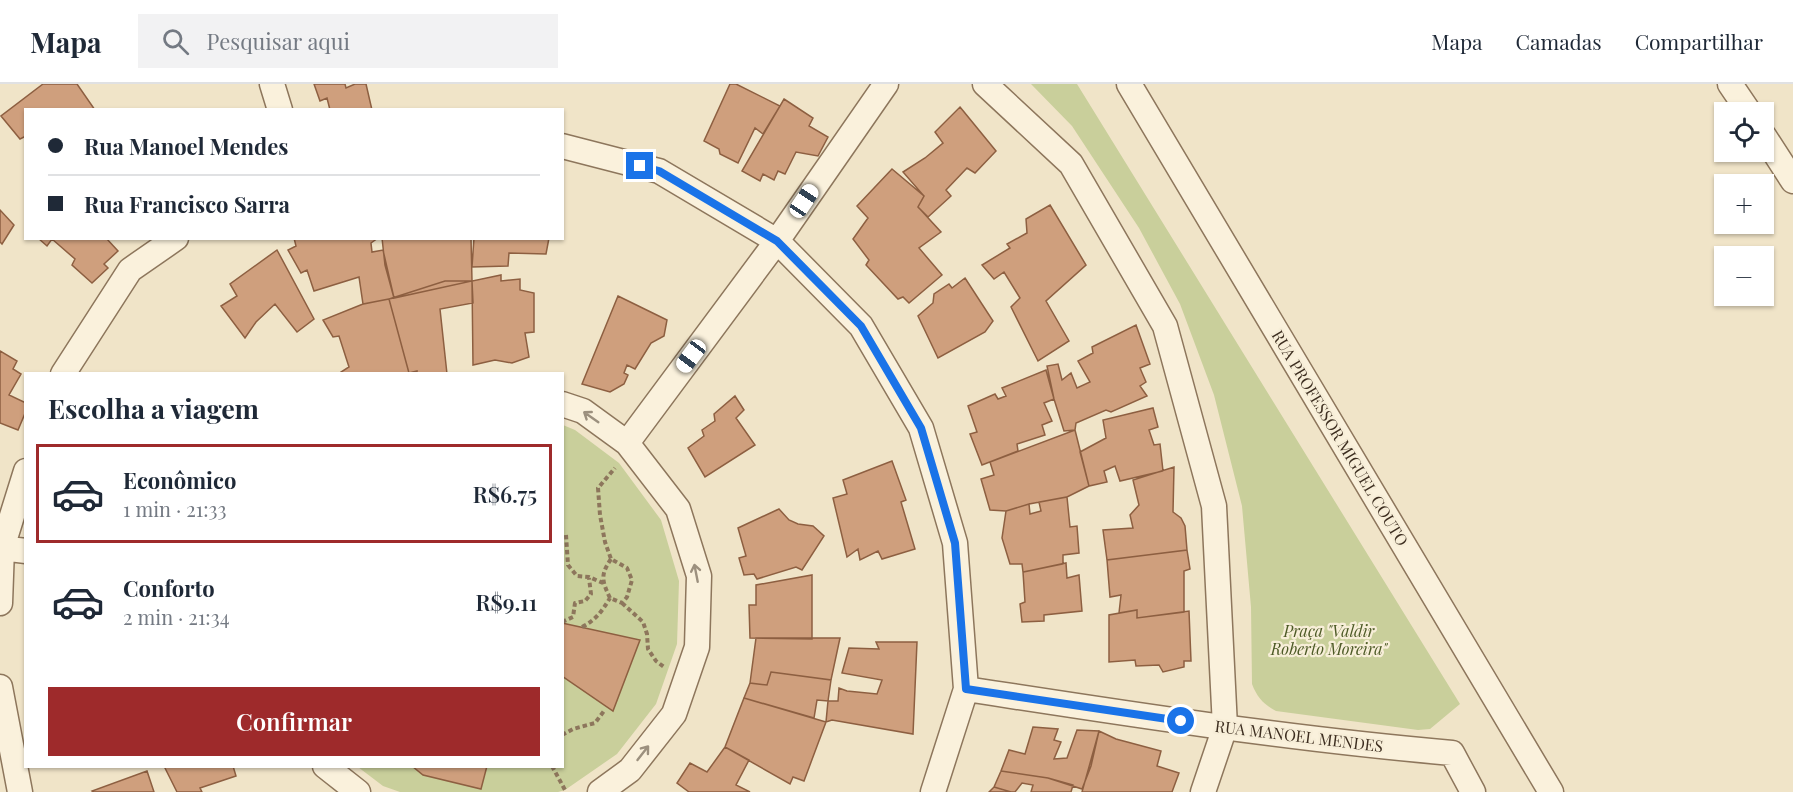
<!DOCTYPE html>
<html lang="pt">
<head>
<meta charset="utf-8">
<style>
	:root { --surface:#fff; --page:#f2f2f3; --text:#1f2937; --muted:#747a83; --line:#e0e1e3; --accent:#9e2a2b }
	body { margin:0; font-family:"Playfair Display",serif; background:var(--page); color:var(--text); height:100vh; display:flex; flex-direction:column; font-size:22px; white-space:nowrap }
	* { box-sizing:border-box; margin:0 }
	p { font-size:20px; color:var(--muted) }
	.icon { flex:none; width:33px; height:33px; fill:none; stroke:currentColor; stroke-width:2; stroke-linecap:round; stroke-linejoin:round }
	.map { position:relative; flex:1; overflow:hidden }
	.drawer { position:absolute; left:24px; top:288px; width:540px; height:396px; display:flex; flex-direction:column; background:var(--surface); border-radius:0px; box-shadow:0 2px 4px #0004 }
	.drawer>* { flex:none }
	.top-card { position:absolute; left:24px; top:24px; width:540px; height:132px; border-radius:0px; box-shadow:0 2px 4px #0004; display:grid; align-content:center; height:132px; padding:0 24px; background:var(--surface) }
	.fabs { position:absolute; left:1714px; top:18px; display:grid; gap:12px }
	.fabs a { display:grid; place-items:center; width:60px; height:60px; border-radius:0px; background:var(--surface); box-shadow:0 2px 4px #0004; font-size:30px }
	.end { position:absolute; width:27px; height:27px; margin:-14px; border:8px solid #1a73e8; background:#fff; box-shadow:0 0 0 3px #fff }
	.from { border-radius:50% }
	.car { position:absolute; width:18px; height:36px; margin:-18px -9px; border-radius:8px; box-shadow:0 0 4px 2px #0007; background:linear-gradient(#fff 24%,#345 0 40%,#fff 0 76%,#345 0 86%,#fff 0) }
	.top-card b { display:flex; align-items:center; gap:21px; height:57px; font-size:22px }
	.top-card b+b { border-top:2px solid var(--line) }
	.top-card i { width:15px; height:15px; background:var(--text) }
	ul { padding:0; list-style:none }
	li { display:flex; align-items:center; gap:18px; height:99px; margin:0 12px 9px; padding:0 12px; border:3px solid transparent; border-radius:0px }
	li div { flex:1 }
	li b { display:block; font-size:22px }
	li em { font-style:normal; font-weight:600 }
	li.selected { border-color:var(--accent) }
	li>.icon { width:54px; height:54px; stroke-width:1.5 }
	h2 { padding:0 24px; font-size:27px; line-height:72px }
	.primary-button { display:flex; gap:12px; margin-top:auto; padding:12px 24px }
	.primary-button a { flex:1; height:69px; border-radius:0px; background:var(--accent); color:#fff; font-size:24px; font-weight:600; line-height:69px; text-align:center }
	header { display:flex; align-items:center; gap:36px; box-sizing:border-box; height:84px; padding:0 30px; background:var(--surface); border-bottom:2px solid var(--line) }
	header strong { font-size:28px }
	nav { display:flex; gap:33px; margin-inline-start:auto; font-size:21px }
	.search { width:420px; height:54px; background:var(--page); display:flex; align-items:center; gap:15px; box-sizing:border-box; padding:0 21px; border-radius:0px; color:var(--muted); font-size:22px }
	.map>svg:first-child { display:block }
</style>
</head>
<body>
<header>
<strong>Mapa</strong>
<div class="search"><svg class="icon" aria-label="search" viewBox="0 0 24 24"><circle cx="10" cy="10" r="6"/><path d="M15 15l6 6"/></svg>Pesquisar aqui</div>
<nav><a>Mapa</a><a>Camadas</a><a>Compartilhar</a></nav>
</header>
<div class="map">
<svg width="1793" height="708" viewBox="0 0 1793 708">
	<rect width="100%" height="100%" fill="#f0e4c8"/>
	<path fill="#c9cf9b" d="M 1031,0 L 1077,0 L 1460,620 L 1430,645 L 1418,646 L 1276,627 C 1263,620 1257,613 1252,600 L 1251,523 L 1242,422 L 1214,311 L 1180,220 L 1139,144 L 1072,42 Z
		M 563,341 L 575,346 L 619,379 L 661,436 L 679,497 L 677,560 L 656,620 L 617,670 L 565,706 L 558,708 L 400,708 L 383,702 L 358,683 L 562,682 Z"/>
	<path fill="#cf9f7d" stroke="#8d5f41" stroke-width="1.5" d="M 43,0 L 77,0 L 95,26 L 26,26 L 26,52 L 20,55 L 1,32 Z
		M 314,0 L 345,0 L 346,4 L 355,0 L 366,0 L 372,26 L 330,26 L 327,14 L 320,17 Z
		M 730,0 L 736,0 L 780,22 L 763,50 L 755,44 L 738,79 L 720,70 L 719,65 L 704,57 Z
		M 784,15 L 813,34 L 809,42 L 828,53 L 818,72 L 796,68 L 785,90 L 778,87 L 774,96 L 763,90 L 760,97 L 742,87 Z
		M 960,23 L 996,67 L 975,89 L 967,84 L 946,106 L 951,112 L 928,133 L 918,123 L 924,112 L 903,88 L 925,74 L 943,59 L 935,48 Z
		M 892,85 L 924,112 L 918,123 L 941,148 L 919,164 L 942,191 L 909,219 L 903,213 L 898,215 L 866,181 L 869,176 L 853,155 L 868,134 L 857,122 Z
		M 1050,121 L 1086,181 L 1046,217 L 1069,257 L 1038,277 L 1011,223 L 1020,214 L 1004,188 L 994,195 L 982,181 L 1010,164 L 1007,160 L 1027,149 L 1026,135 Z
		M 0,126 L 14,141 L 2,160 L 0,158 Z
		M 38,154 L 106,154 L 118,167 L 104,180 L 108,184 L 92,199 L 72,181 L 75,175 L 52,155 L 47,162 Z
		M 294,154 L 378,154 L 371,159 L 372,168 L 383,166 L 394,214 L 363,220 L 359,193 L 314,207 L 307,186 L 301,189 L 288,166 L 296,162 Z
		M 382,154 L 471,154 L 472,197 L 394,214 L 385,181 Z
		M 474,154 L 549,154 L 546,170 L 509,169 L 508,182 L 472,183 Z
		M 277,166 L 314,235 L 297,248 L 275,220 L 256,238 L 245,254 L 221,222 L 237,212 L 230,200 Z
		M 501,191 L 501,197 L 520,195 L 520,206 L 534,209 L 534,248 L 525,249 L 529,273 L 512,279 L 495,276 L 473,281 L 472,197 Z
		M 965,194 L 993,237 L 985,248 L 938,274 L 918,232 L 933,219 L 934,210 L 949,200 L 952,204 Z
		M 445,197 L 472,197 L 473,219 L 440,225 L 447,290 L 417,290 L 417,287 L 409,289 L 389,215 Z
		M 618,212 L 667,236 L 664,252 L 651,259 L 635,285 L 627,281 L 624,289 L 628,291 L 624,300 L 610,308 L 582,300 Z
		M 389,215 L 409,289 L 342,290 L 341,288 L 349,283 L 339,252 L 333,253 L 323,236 L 363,220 Z
		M 1136,241 L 1150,280 L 1140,284 L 1146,298 L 1140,302 L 1147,312 L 1111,328 L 1106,326 L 1076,339 L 1075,346 L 1064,347 L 1054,315 L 1047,282 L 1058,280 L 1062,296 L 1071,289 L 1077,304 L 1090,298 L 1078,277 L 1093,269 L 1092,263 Z
		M 0,267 L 17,277 L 13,285 L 21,290 L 9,311 L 26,319 L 26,327 L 18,346 L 0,339 Z
		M 1046,286 L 1054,315 L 1044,319 L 1052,337 L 1042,341 L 1045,351 L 1017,360 L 1018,367 L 982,381 L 970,350 L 977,348 L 968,322 L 995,310 L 998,315 L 1006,312 L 1002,304 Z
		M 735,312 L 744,326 L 736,334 L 755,361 L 705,393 L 688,364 L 704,352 L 702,346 L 715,337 L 714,330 Z
		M 1153,324 L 1158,343 L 1149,346 L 1154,361 L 1160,360 L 1163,387 L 1120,397 L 1115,382 L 1104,387 L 1107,398 L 1089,402 L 1080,368 L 1106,354 L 1103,336 Z
		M 1075,346 L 1089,402 L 1067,413 L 1029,420 L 1006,427 L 990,426 L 981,395 L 994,391 L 990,378 Z
		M 892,377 L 906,416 L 901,418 L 915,465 L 882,475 L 878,467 L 860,476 L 858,465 L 847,473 L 833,414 L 847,410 L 843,396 Z
		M 1174,383 L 1173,428 L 1181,434 L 1185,442 L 1187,466 L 1107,476 L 1103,446 L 1133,444 L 1130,431 L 1139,421 L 1133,396 Z
		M 1067,413 L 1070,443 L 1077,442 L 1079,469 L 1063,471 L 1063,480 L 1023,488 L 1022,480 L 1010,480 L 1002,454 L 1006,427 L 1029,420 L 1030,430 L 1041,427 L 1039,418 Z
		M 779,425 L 789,436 L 798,440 L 813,442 L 824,452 L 802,486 L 796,483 L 757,495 L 754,490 L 744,491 L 739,474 L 746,472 L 738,444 Z
		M 1187,466 L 1190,485 L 1184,487 L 1184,528 L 1137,534 L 1137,526 L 1119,529 L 1121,511 L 1110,513 L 1107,476 Z
		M 1066,479 L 1067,494 L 1079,491 L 1082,527 L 1044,531 L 1044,537 L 1022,538 L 1020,520 L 1025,518 L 1023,488 Z
		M 812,491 L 812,555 L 750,554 L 749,521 L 756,521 L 756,501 Z
		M 1137,526 L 1137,534 L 1189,527 L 1191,577 L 1184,577 L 1184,583 L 1163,588 L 1159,581 L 1136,582 L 1135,576 L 1109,578 L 1109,531 Z
		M 562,539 L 640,556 L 613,627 L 562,592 Z
		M 756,554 L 840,554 L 831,596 L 771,588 L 767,601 L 750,599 Z
		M 876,558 L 917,558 L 913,650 L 832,636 L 826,638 L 828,617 L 838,617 L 839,604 L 847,607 L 877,610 L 882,596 L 842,589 L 849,564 L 879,565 Z
		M 771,588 L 831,596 L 828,617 L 817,616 L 814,634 L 744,614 L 750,599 L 767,601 Z
		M 744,614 L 826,638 L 804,697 L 793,693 L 790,700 L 725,663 Z
		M 1033,643 L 1058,645 L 1054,656 L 1061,658 L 1054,675 L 1067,674 L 1077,646 L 1099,647 L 1091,682 L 1082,705 L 1048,694 L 1001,687 L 1009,666 L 1025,670 Z
		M 1099,647 L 1116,655 L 1161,667 L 1157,682 L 1179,689 L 1172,708 L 1082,708 Z
		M 725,663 L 749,676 L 736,701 L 750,708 L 689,708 L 677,699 L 690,679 L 707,688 Z
		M 164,682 L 233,682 L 236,692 L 200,704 L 202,708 L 177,708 Z
		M 412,682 L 487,682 L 481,705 L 423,691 Z
		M 147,687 L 154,708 L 93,708 L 92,707 Z
		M 1001,687 L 1048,694 L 1073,701 L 1071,708 L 1031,708 L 1033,701 L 1022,699 L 1015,708 L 1011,708 L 994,703 Z
		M 994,703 L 1011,708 L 989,708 Z"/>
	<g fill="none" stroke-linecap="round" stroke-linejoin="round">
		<g stroke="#8d765c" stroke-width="27">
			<path id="minor" d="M 272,0 L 280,26
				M 985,0 L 1071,80 L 1165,242 L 1214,422 L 1225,643 L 1203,708
				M 1129,0 L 1551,708
				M 1730,0 L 1749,28
				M 1764,52 L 1793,97
				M 562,62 L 659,87 L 777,157 L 861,242 L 921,344 L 955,459 L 966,605 L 933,708
				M 63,290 L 130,186 L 176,154
				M 562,320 L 583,327 L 627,359 L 678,425 L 699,492 L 697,563 L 674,630 L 630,686 L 600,708
				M 627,359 L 777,157 L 886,0
				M 0,464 L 26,467
				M 0,519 L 2,464 L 26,387
				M 0,603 L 20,708
				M 966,605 C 1128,630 1290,655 1452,669 L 1473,708
				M 325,682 L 358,708"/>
		</g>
		<path stroke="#8d765c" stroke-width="4" stroke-dasharray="4.5 3" stroke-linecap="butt" d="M 566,451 L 568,481 L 577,492 L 589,493 L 603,499
			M 611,475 C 600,491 602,497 610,514 L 622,519 L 627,513 L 632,496 L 627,484 L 611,475 L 605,458 L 600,431 L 598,404 L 615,384
			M 622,519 L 643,538 L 647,550 L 648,565 L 656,577 L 664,583
			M 562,538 L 573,533 L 575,519 L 585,517 L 591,510 L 589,494
			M 582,543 C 596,536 602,527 610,514
			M 562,651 L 573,645 L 595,639 L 604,627
			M 552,682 L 565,706"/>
		<use href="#minor" stroke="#faf1dc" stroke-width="24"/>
	</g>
	<defs><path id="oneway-shaft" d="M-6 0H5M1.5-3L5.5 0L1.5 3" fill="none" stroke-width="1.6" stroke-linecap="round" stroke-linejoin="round" transform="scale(1.5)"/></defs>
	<g stroke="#9c907e">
		<use href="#oneway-shaft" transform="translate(591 333) rotate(-145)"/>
		<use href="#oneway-shaft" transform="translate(696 489) rotate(-101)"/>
		<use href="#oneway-shaft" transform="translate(643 669) rotate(-52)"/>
	</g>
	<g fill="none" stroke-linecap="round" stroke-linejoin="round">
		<path stroke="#1a73e8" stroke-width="8" d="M 640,82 L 659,87 L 777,157 L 861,242 L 921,344 L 955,459 L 966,605 L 1181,637"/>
	</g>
	<g text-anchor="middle" stroke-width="4.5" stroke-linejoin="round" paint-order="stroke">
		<g font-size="16" fill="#3d2e20" stroke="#f7eed8">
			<text transform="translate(1340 354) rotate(59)" y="6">RUA PROFESSOR MIGUEL COUTO</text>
			<text transform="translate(1299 652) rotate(7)" y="6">RUA MANOEL MENDES</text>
		</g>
		<g font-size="16" font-style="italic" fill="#4d5a26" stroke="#f7eed8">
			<text x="1329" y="553">Praça "Valdir<tspan x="1329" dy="18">Roberto Moreira"</tspan></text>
		</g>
	</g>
</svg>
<div class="fabs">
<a><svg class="icon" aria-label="locate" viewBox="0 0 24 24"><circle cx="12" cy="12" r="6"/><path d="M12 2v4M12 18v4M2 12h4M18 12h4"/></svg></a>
<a>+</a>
<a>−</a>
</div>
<i class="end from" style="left:1181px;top:637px"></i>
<i class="end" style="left:640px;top:82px"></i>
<i class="car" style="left:804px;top:117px;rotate:34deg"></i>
<i class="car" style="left:691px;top:272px;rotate:217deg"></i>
<div class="top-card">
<b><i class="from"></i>Rua Manoel Mendes</b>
<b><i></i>Rua Francisco Sarra</b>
</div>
<section class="drawer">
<h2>Escolha a viagem</h2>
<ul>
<li class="selected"><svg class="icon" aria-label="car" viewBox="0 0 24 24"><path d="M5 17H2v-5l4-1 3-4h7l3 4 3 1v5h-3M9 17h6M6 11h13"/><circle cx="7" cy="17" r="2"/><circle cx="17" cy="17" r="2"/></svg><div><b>Econômico</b><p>1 min · 21:33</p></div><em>R$6.75</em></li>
<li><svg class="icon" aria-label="car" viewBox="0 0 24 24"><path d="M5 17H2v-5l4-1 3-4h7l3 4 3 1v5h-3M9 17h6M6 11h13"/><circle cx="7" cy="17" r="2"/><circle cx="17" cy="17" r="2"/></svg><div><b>Conforto</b><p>2 min · 21:34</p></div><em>R$9.11</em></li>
</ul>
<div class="primary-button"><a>Confirmar</a></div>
</section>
</div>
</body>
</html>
